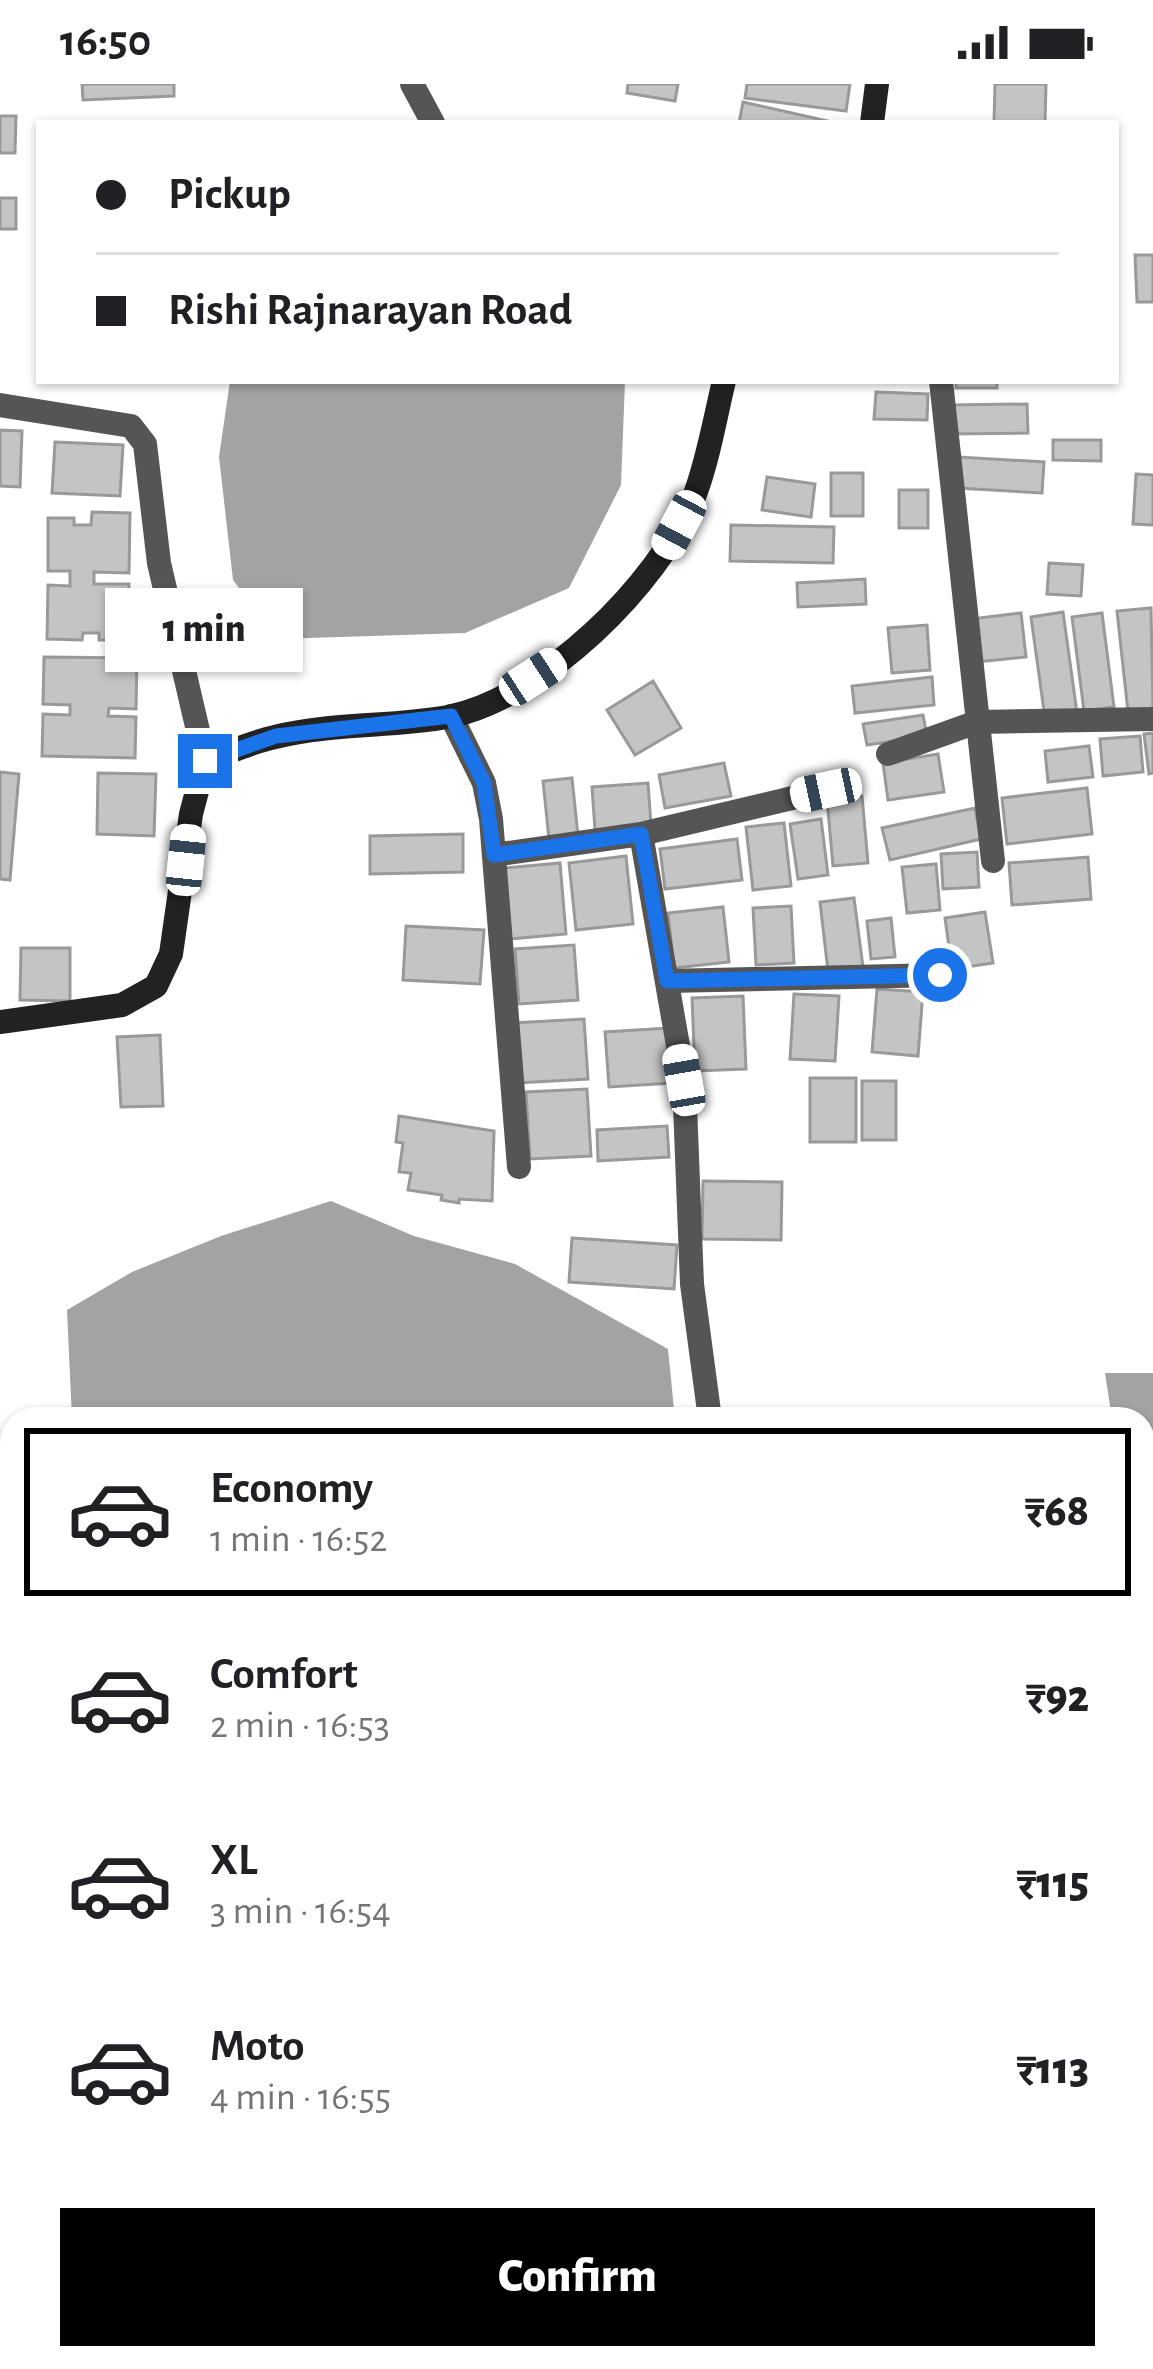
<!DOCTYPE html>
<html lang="en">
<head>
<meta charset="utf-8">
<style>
	:root { --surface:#fff; --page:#f2f2f2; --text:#202124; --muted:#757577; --line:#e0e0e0; --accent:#000 }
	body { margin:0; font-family:"Alegreya Sans",sans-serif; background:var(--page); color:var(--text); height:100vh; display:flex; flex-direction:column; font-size:45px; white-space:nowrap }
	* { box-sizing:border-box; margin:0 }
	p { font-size:39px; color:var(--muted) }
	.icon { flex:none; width:66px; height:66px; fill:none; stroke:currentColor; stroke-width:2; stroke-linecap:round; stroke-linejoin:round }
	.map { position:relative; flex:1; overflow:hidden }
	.sheet { position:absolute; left:0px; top:1323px; width:1155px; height:963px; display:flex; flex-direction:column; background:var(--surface); border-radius:36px 36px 0 0; box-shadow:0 3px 9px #0004 }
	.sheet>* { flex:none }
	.guide { position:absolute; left:36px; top:36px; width:1083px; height:264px; border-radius:0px; box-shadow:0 3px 9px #0004; display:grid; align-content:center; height:264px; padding:0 60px; background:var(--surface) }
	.end { position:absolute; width:54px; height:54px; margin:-27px; border:15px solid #1a73e8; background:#fff; box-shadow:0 0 0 6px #fff }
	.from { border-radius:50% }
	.bubble { position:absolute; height:84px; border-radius:0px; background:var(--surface); box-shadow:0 3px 9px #0004; font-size:39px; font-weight:800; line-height:84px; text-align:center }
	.car { position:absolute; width:36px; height:72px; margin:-36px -18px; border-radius:15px; box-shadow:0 0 9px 3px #0007; background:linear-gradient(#fff 24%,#345 0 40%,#fff 0 76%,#345 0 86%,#fff 0) }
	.guide b { display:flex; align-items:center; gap:42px; height:114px; font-size:45px }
	.guide b+b { border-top:3px solid var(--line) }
	.guide i { width:30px; height:30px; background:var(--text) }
	ul { padding:21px 0 0; list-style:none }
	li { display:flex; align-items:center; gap:36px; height:168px; margin:0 24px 18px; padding:0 36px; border:6px solid transparent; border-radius:0px }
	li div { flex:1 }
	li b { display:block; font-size:45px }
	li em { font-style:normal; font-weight:800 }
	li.active { border-color:var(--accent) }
	li>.icon { width:108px; height:108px; stroke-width:1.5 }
	.cta { display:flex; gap:24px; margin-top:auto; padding:24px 60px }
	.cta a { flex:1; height:138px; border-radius:0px; background:var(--accent); color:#fff; font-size:48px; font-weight:800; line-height:138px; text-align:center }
	.status { display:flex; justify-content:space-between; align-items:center; height:84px; padding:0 60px; background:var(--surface); direction:ltr }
	.status svg { height:33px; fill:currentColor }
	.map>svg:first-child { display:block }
</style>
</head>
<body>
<div class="status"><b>16:50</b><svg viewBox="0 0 49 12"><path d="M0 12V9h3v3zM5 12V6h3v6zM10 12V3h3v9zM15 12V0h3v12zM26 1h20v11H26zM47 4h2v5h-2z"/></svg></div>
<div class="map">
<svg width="1153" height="2285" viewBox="0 0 1153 2285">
	<rect width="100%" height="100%" fill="#fff"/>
	<path fill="#a3a3a3" d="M 230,297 L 625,297 L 621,401 L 569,504 L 465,549 L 277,555 L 233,496 L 219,373 Z
		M 331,1117 L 414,1152 L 515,1180 L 668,1265 L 675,1335 L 72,1335 L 67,1226 L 132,1188 L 221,1152 Z
		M 1105,1289 L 1153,1289 L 1153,1597 L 1143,1541 L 1143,1335 L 1112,1335 Z
		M 1153,1658 L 1153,1815 L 1143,1815 L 1143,1667 Z"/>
	<path fill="#c4c4c4" stroke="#999" stroke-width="3" d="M 82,0 L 174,0 L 174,12 L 83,16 Z
		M 628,0 L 678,0 L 675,17 L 627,9 Z
		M 747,0 L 850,0 L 846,27 L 745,14 Z
		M 995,0 L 1046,0 L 1045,39 L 994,38 Z
		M 743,18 L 836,39 L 739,39 Z
		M 0,32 L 16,32 L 15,69 L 0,69 Z
		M 0,114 L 16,114 L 16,145 L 0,145 Z
		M 1135,171 L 1153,171 L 1153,218 L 1137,218 Z
		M 956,297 L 997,297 L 997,304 L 956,304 Z
		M 876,308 L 928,310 L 927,336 L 874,335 Z
		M 1027,320 L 1028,349 L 949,350 L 949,321 Z
		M 0,346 L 22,347 L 20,403 L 0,402 Z
		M 1053,356 L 1101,356 L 1101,377 L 1053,376 Z
		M 55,358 L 123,361 L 120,412 L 52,409 Z
		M 958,373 L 1044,378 L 1042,409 L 957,404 Z
		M 831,389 L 863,389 L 863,432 L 831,432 Z
		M 1136,390 L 1153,391 L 1153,441 L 1133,440 Z
		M 767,393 L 815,400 L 811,433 L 762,426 Z
		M 899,406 L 928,406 L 928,444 L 899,444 Z
		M 92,428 L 130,429 L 129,489 L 94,488 L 94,500 L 129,500 L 128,556 L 99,556 L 99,549 L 83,549 L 82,556 L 47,555 L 48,501 L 70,502 L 70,487 L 48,487 L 48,434 L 74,434 L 74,441 L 91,441 Z
		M 731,441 L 834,443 L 833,479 L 730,477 Z
		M 1049,479 L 1083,481 L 1081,512 L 1047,510 Z
		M 865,495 L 866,520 L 798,523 L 797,499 Z
		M 1151,524 L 1153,625 L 1128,628 L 1117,527 Z
		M 1063,528 L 1077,629 L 1045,634 L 1031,533 Z
		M 1021,529 L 1026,573 L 976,578 L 971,535 Z
		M 1102,529 L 1114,623 L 1084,627 L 1072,533 Z
		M 927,541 L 930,586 L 892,589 L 888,544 Z
		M 44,573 L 137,574 L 136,625 L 109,624 L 108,632 L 136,633 L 135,674 L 42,672 L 43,630 L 70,631 L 70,621 L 43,620 Z
		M 932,593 L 934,621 L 855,629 L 852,602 Z
		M 653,597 L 681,644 L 635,671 L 607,626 Z
		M 923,631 L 927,652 L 867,661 L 863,640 Z
		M 1153,649 L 1153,689 L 1149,690 L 1144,650 Z
		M 1140,652 L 1143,688 L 1103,692 L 1100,655 Z
		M 1089,662 L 1093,693 L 1048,698 L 1045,667 Z
		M 938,670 L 944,708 L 888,716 L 883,679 Z
		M 724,679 L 731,712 L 665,724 L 659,691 Z
		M 0,688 L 19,690 L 10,796 L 0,795 Z
		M 98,689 L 156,690 L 154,752 L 97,750 Z
		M 572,694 L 578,752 L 549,755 L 543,697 Z
		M 648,699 L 651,741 L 595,746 L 592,703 Z
		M 1087,704 L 1092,750 L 1007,760 L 1002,714 Z
		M 862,712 L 868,779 L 833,782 L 827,715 Z
		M 975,724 L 981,755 L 890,776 L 882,744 Z
		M 821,735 L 828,791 L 798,795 L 790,740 Z
		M 784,739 L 791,802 L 753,806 L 746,743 Z
		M 463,750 L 463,788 L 370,790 L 370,752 Z
		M 737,755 L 742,796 L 665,805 L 660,765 Z
		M 977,768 L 979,803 L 943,805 L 941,770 Z
		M 626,772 L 633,840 L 576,846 L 569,779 Z
		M 1088,773 L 1091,815 L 1012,821 L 1009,779 Z
		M 560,779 L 566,850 L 510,855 L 505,784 Z
		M 936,780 L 940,826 L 907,829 L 902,783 Z
		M 854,814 L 863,883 L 828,887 L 820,818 Z
		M 791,822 L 794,879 L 756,881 L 753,824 Z
		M 723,823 L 729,878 L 674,884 L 668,829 Z
		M 985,828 L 993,879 L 952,885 L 945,834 Z
		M 891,834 L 895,873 L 871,875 L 867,837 Z
		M 406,842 L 484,846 L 480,900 L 403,896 Z
		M 574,861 L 578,916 L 519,920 L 515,865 Z
		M 21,864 L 70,864 L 70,917 L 20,916 Z
		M 877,905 L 923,908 L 918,972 L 872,968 Z
		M 794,910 L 839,912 L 835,977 L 790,975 Z
		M 743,912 L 746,985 L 695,987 L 692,914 Z
		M 584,935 L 588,995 L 517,999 L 513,939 Z
		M 668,944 L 672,999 L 609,1003 L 605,948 Z
		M 160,951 L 163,1022 L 121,1023 L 117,953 Z
		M 810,994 L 856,994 L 856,1058 L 810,1058 Z
		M 862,997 L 896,997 L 896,1056 L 862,1056 Z
		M 587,1005 L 591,1072 L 530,1075 L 526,1008 Z
		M 399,1032 L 494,1047 L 492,1117 L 459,1115 L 459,1119 L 441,1116 L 442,1111 L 408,1106 L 411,1089 L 399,1088 L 403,1059 L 396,1058 Z
		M 667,1042 L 669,1073 L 598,1077 L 597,1046 Z
		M 703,1097 L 782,1098 L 781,1156 L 702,1155 Z
		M 572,1154 L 677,1161 L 674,1205 L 569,1198 Z
		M 1143,2015 L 1153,2016 L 1148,2068 L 1143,2068 Z
		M 9,2110 L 12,2110 L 12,2147 L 6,2146 Z
		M 0,2200 L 12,2201 L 12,2242 L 0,2242 Z
		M 48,2274 L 89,2276 L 88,2285 L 48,2285 Z
		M 1066,2274 L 1119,2281 L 1119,2285 L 1064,2285 Z
		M 103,2279 L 144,2280 L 144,2285 L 103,2285 Z"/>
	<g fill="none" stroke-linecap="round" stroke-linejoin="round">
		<path stroke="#555" stroke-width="24" d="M 412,0 L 433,39
			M 941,297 L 993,777
			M 0,321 L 131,342 L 145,360 L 159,479 L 205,677
			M 451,632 L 484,699 L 491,735 L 519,1083
			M 888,670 L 977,638 L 1153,635
			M 641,750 L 684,996 L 692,1200 L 710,1335
			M 494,771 L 641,750 L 826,706
			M 667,897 L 941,891
			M 800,2274 L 801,2285
			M 241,2285 L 243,2274"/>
		<path stroke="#222" stroke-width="24" d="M 872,39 L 877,0
			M 0,938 L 122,921 L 156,902 L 171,870 L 191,730 L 205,677 C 228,669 251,658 275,653 C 331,639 391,643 448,633 C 543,614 658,501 694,413 C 708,377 715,334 724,297"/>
	</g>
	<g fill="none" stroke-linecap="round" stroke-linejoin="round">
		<path stroke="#1a73e8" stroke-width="15" d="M 205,677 L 276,652 L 451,632 L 484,699 L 494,771 L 641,750 L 667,897 L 940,891"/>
	</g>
</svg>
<i class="end from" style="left:940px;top:891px"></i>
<i class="end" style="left:205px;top:677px"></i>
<div class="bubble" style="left:105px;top:504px;width:198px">1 min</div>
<i class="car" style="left:679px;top:441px;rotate:208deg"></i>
<i class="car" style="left:533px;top:593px;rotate:57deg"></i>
<i class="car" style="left:826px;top:706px;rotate:258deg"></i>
<i class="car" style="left:186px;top:776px;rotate:6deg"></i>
<i class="car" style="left:684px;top:996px;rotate:350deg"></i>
<div class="guide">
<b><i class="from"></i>Pickup</b>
<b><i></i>Rishi Rajnarayan Road</b>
</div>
<section class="sheet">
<ul>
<li class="active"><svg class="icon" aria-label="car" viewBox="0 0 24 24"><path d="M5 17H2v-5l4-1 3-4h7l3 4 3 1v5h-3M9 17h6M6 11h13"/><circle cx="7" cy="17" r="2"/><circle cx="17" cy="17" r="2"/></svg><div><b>Economy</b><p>1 min · 16:52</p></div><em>₹68</em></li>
<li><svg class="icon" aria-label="car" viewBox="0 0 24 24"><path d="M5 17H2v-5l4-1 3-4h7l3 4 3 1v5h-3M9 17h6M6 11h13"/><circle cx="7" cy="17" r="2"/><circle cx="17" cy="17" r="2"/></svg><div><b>Comfort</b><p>2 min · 16:53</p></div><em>₹92</em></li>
<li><svg class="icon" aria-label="car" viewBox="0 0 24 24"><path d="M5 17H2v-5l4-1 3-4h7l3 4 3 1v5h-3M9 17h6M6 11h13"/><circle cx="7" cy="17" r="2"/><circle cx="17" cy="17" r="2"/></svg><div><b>XL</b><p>3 min · 16:54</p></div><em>₹115</em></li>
<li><svg class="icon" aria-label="car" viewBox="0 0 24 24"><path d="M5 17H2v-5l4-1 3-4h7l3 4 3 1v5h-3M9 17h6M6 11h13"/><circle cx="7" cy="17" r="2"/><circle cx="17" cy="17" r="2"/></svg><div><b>Moto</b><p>4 min · 16:55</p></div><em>₹113</em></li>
</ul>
<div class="cta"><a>Confirm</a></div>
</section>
</div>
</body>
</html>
